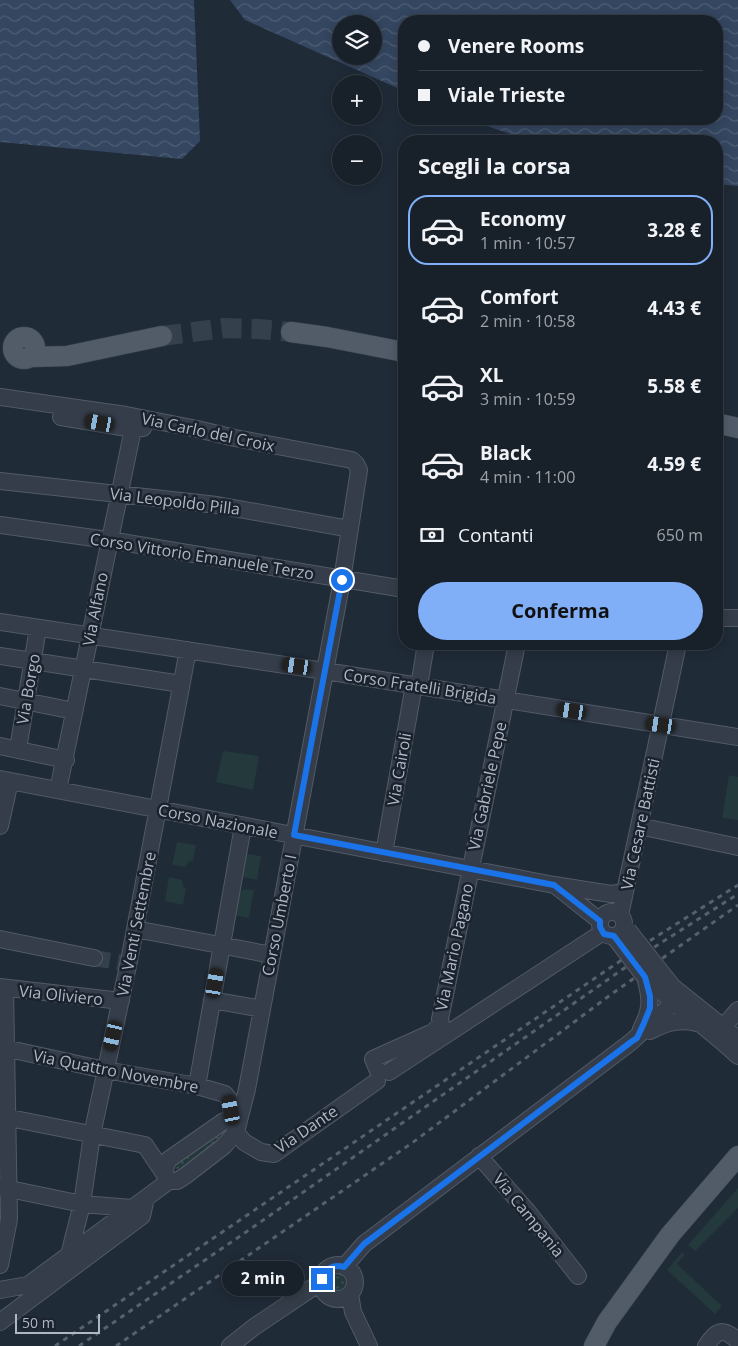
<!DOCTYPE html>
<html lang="it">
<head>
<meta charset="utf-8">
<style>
	:root { --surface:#18202a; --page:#212832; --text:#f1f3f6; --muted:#9fa3a8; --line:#363e47; --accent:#80aff8 }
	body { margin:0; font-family:"Open Sans",sans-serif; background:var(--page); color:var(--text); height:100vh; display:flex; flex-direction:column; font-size:19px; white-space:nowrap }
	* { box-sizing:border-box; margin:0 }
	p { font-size:16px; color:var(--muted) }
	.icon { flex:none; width:28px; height:28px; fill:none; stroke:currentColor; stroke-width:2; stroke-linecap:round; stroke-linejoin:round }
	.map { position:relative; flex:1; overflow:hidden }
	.sheet { position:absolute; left:398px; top:135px; width:325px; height:515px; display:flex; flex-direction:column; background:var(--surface); border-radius:20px; box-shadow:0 2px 12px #0003,0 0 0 1px var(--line) }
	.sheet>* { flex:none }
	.hud { position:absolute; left:398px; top:15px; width:325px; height:110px; border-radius:20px; box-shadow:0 2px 12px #0003,0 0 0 1px var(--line); display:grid; align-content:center; height:110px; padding:0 20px; background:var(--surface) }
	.buttons { position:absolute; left:332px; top:15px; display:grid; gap:10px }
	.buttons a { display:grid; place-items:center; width:50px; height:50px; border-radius:50%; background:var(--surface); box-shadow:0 2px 12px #0003,0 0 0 1px var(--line); font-size:25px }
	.scale { position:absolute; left:15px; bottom:12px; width:85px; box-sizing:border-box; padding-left:5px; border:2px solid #afb7c5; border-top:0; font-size:14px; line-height:18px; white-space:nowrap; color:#afb7c5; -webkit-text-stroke:4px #1a222d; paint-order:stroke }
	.end { position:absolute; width:22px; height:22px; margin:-11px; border:6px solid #1a73e8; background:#fff; box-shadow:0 0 0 2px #fff }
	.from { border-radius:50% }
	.bubble { position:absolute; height:35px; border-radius:18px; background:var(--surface); box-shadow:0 2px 12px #0003,0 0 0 1px var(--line); font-size:16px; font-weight:700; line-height:35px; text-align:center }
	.car { position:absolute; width:15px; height:30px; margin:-15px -8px; border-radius:6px; box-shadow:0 0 4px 1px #0007; background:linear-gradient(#222 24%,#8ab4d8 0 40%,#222 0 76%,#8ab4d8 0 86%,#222 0) }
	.hud b { display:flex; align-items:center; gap:18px; height:48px; font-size:19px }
	.hud b+b { border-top:1px solid var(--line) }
	.hud i { width:12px; height:12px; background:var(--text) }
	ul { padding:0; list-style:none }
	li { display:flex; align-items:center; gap:15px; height:70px; margin:0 10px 8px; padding:0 10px; border:2px solid transparent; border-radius:20px }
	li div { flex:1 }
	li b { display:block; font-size:19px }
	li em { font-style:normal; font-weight:700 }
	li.selected { border-color:var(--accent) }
	li>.icon { width:45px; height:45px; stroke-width:1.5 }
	h2 { padding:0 20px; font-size:22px; line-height:60px }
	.pay { display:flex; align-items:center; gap:12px; height:55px; padding:0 20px; font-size:19px }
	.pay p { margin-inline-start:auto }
	.button { display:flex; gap:10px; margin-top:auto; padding:10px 20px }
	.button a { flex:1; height:58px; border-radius:30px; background:var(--accent); color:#111; font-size:20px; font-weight:700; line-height:58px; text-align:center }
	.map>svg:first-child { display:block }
</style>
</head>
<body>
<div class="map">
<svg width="738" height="1346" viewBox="0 0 738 1346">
	<defs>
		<pattern id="grass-dots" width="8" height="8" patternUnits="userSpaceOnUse" patternTransform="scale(1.25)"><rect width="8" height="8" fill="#23393b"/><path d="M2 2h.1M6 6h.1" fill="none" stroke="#405356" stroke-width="1.8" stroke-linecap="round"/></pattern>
		<pattern id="water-waves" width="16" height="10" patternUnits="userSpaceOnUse" patternTransform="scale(1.25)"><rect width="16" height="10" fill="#344660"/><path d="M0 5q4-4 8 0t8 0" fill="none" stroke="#4f5e75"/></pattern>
	</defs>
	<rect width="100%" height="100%" fill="#202b38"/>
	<path fill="url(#grass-dots)" d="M 225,1126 L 229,1129 L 228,1133 L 180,1170 L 176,1169 L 178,1161 Z
		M329 1283a9 9 0 1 1 18 0a9 9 0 1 1-18 0Z"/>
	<path fill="#23393b" d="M 223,751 L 259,756 L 253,790 L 216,782 Z
		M 729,775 L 738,777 L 738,820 L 722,818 Z
		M 177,842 L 196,845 L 193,861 L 189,861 L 185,867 L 172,865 Z
		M 241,853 L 261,856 L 257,880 L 243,877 Z
		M 169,877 L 182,880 L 183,886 L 186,889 L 183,905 L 165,901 Z
		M 243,889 L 254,890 L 249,918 L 231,915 L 238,895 Z
		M 738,1188 L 738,1208 L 695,1251 L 688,1245 Z
		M 682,1252 L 685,1254 L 677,1264 L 722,1306 L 715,1314 L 667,1270 Z"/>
	<path fill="url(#water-waves)" fill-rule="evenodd" d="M 0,0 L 194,0 L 200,141 L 182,159 L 0,142 Z
		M 230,0 L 738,0 L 738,186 L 716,184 L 716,141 L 530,141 L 467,119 L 716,119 L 716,21 L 404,21 L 404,91 L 245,20 ZM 341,24 L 374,24 L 374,56 L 341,56 Z"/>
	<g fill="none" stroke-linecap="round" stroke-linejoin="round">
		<path stroke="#35404d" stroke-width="16" stroke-dasharray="16 8" stroke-linecap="butt" d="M 94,958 L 123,963"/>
		<path stroke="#35404d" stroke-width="20" stroke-dasharray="20 10" stroke-linecap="butt" d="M 162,336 L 224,328 L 259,329 L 291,332"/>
		<g stroke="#525a66" stroke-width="18">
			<path id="minor" d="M 0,397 L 126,415 L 197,429 L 235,438 L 352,460 L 356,464 L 359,470 L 342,580 L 262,1009 L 247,1089 L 236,1132 L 224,1146 L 185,1176 L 177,1181 L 169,1181
				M 61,417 L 133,429 L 143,428
				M 0,481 L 217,505 L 350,529
				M 0,525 L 115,541 L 404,589
				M 716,618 L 738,618
				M 0,622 L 325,671 L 738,737
				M 0,656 L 181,684
				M 419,686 L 426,644
				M 0,696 L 74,711
				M 0,746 L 66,760
				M 18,749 L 38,628
				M 0,779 L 554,885 L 611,894 L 625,892
				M 58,790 L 133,429
				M 0,826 L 10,781
				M 639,826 L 738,847
				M 384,853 L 414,685
				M 556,886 L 600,921
				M600 924a12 12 0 1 1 24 0a12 12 0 1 1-24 0Z
				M 620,915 L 678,644
				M 135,929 L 272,955
				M 0,939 L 94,958
				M 657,967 L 673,987 L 738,1039
				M 645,977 C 674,1005 708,1028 738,1056
				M 0,987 L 121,1001
				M 212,1000 L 262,1009
				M 441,1024 L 440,1019 L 517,644
				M 641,1029 C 652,1008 651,999 645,977
				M 650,1031 C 667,1022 682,1018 700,1024
				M 717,1034 L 738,1010
				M 0,1047 L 105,1070 L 197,1086 L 225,1094 L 229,1099 L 236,1132 L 244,1142 L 261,1152 L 274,1154 L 377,1081
				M 378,1071 L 373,1059 L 433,1032 L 439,1026
				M 389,1072 L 603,932
				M 197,1086 L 243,826
				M 0,1116 L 145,1145 L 169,1181
				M 479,1156 L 528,1212 L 578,1276
				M 164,1173 L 168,1160 L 224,1121 L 233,1122
				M 0,1187 L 82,1204 L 132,1208
				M 69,1255 L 82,1204 L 92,1135 L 129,961 L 188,650
				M 0,1265 L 9,1219 L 5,988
				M321 1282a17 17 0 1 1 34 0a17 17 0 1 1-34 0Z
				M 344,1267 L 364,1244 L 631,1042 L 673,1003 L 673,987
				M 0,1290 L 28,1285 L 169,1181
				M 350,1294 L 353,1312 L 369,1346
				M 0,1322 L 142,1216 L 146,1198
				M 230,1346 L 254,1327 L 321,1282
				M 706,1346 C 717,1330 722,1327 738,1341"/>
		</g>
		<g stroke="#3d4652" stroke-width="21">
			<path id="major" d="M 291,332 L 327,337 L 404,352
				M13 348a11 11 0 1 1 22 0a11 11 0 1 1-22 0Z
				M 31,357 L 67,356 L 162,336
				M 716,423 L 738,428
				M 594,1346 L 607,1322 L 670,1235 L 738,1156"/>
		</g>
		<use href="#minor" stroke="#343d49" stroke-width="16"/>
		<use href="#major" stroke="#525c69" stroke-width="20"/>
		<path stroke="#566170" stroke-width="3" stroke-dasharray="5 5" stroke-linecap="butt" d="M 55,1346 L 651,940 L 738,885
			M 79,1346 L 249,1230 L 656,946 L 738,894
			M 116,1346 L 412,1143 L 613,993 L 738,905"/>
		<g stroke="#525a66" stroke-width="18" stroke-linecap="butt">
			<path id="minor-bridge" d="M 628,930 L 657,967
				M 616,939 L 645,977"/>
		</g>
		<use href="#minor-bridge" stroke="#343d49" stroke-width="16"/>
	</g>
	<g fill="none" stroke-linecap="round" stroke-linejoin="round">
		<path stroke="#1a73e8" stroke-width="6" d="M 322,1279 C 325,1269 333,1264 344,1267 L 364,1244 L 631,1042 L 637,1038 L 644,1023 L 650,1008 L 650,996 L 645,977 L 614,936 L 604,934 L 600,927 L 600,921 L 554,885 L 294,835 L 342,580"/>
	</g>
	<g text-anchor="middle" stroke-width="5" stroke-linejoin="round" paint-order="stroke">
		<g font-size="16" fill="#afb7c5" stroke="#1a222d">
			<text transform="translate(208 432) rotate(12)" y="6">Via Carlo del Croix</text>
			<text transform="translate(175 501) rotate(7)" y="6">Via Leopoldo Pilla</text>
			<text transform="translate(202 556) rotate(9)" y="6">Corso Vittorio Emanuele Terzo</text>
			<text transform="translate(95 609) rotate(-79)" y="6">Via Alfano</text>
			<text transform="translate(420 686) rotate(9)" y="6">Corso Fratelli Brigida</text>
			<text transform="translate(28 689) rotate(-80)" y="6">Via Borgo</text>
			<text transform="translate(399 769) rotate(-80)" y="6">Via Cairoli</text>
			<text transform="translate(487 786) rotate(-78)" y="6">Via Gabriele Pepe</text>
			<text transform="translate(218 821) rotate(11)" y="6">Corso Nazionale</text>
			<text transform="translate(640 824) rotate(-78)" y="6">Via Cesare Battisti</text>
			<text transform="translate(279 915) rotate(-79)" y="6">Corso Umberto I</text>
			<text transform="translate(136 924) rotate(-79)" y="6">Via Venti Settembre</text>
			<text transform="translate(454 947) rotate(-78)" y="6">Via Mario Pagano</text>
			<text transform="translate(61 995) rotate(6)" y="6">Via Oliviero</text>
			<text transform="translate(116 1071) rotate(11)" y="6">Via Quattro Novembre</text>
			<text transform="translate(306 1129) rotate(-34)" y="6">Via Dante</text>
			<text transform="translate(529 1215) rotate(51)" y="6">Via Campania</text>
		</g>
	</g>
</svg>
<div class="buttons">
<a><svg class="icon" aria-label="layers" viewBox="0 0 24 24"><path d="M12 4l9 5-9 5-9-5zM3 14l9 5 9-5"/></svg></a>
<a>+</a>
<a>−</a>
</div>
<div class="scale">50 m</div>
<i class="end from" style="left:342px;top:580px"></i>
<i class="end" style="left:322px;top:1279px"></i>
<div class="bubble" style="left:222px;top:1261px;width:82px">2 min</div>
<i class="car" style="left:100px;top:423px;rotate:280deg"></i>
<i class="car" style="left:297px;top:666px;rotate:279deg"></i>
<i class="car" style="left:572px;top:711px;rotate:279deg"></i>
<i class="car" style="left:661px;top:725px;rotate:279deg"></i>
<i class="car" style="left:215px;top:983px;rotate:10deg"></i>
<i class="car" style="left:113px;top:1036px;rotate:193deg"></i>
<i class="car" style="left:231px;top:1110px;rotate:349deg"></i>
<div class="hud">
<b><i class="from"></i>Venere Rooms</b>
<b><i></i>Viale Trieste</b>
</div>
<section class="sheet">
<h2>Scegli la corsa</h2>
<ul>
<li class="selected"><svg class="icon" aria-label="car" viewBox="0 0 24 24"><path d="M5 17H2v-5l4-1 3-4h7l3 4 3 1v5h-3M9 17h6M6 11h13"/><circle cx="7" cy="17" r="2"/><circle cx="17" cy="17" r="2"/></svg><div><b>Economy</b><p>1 min · 10:57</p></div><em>3.28 €</em></li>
<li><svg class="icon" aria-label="car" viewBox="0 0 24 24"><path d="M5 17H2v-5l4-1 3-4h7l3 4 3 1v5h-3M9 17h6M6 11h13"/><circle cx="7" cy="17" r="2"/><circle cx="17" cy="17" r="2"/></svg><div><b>Comfort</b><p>2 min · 10:58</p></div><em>4.43 €</em></li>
<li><svg class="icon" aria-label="car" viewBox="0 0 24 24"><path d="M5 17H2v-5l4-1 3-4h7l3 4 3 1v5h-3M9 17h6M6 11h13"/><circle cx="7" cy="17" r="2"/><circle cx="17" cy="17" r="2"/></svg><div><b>XL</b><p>3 min · 10:59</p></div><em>5.58 €</em></li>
<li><svg class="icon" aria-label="car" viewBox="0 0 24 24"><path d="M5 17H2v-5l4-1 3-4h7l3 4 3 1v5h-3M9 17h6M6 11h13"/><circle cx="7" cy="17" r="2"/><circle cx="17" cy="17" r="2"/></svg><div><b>Black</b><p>4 min · 11:00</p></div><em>4.59 €</em></li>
</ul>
<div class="pay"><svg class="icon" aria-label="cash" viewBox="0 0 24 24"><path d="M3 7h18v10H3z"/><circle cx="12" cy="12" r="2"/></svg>Contanti<p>650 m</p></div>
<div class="button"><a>Conferma</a></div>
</section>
</div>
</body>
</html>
